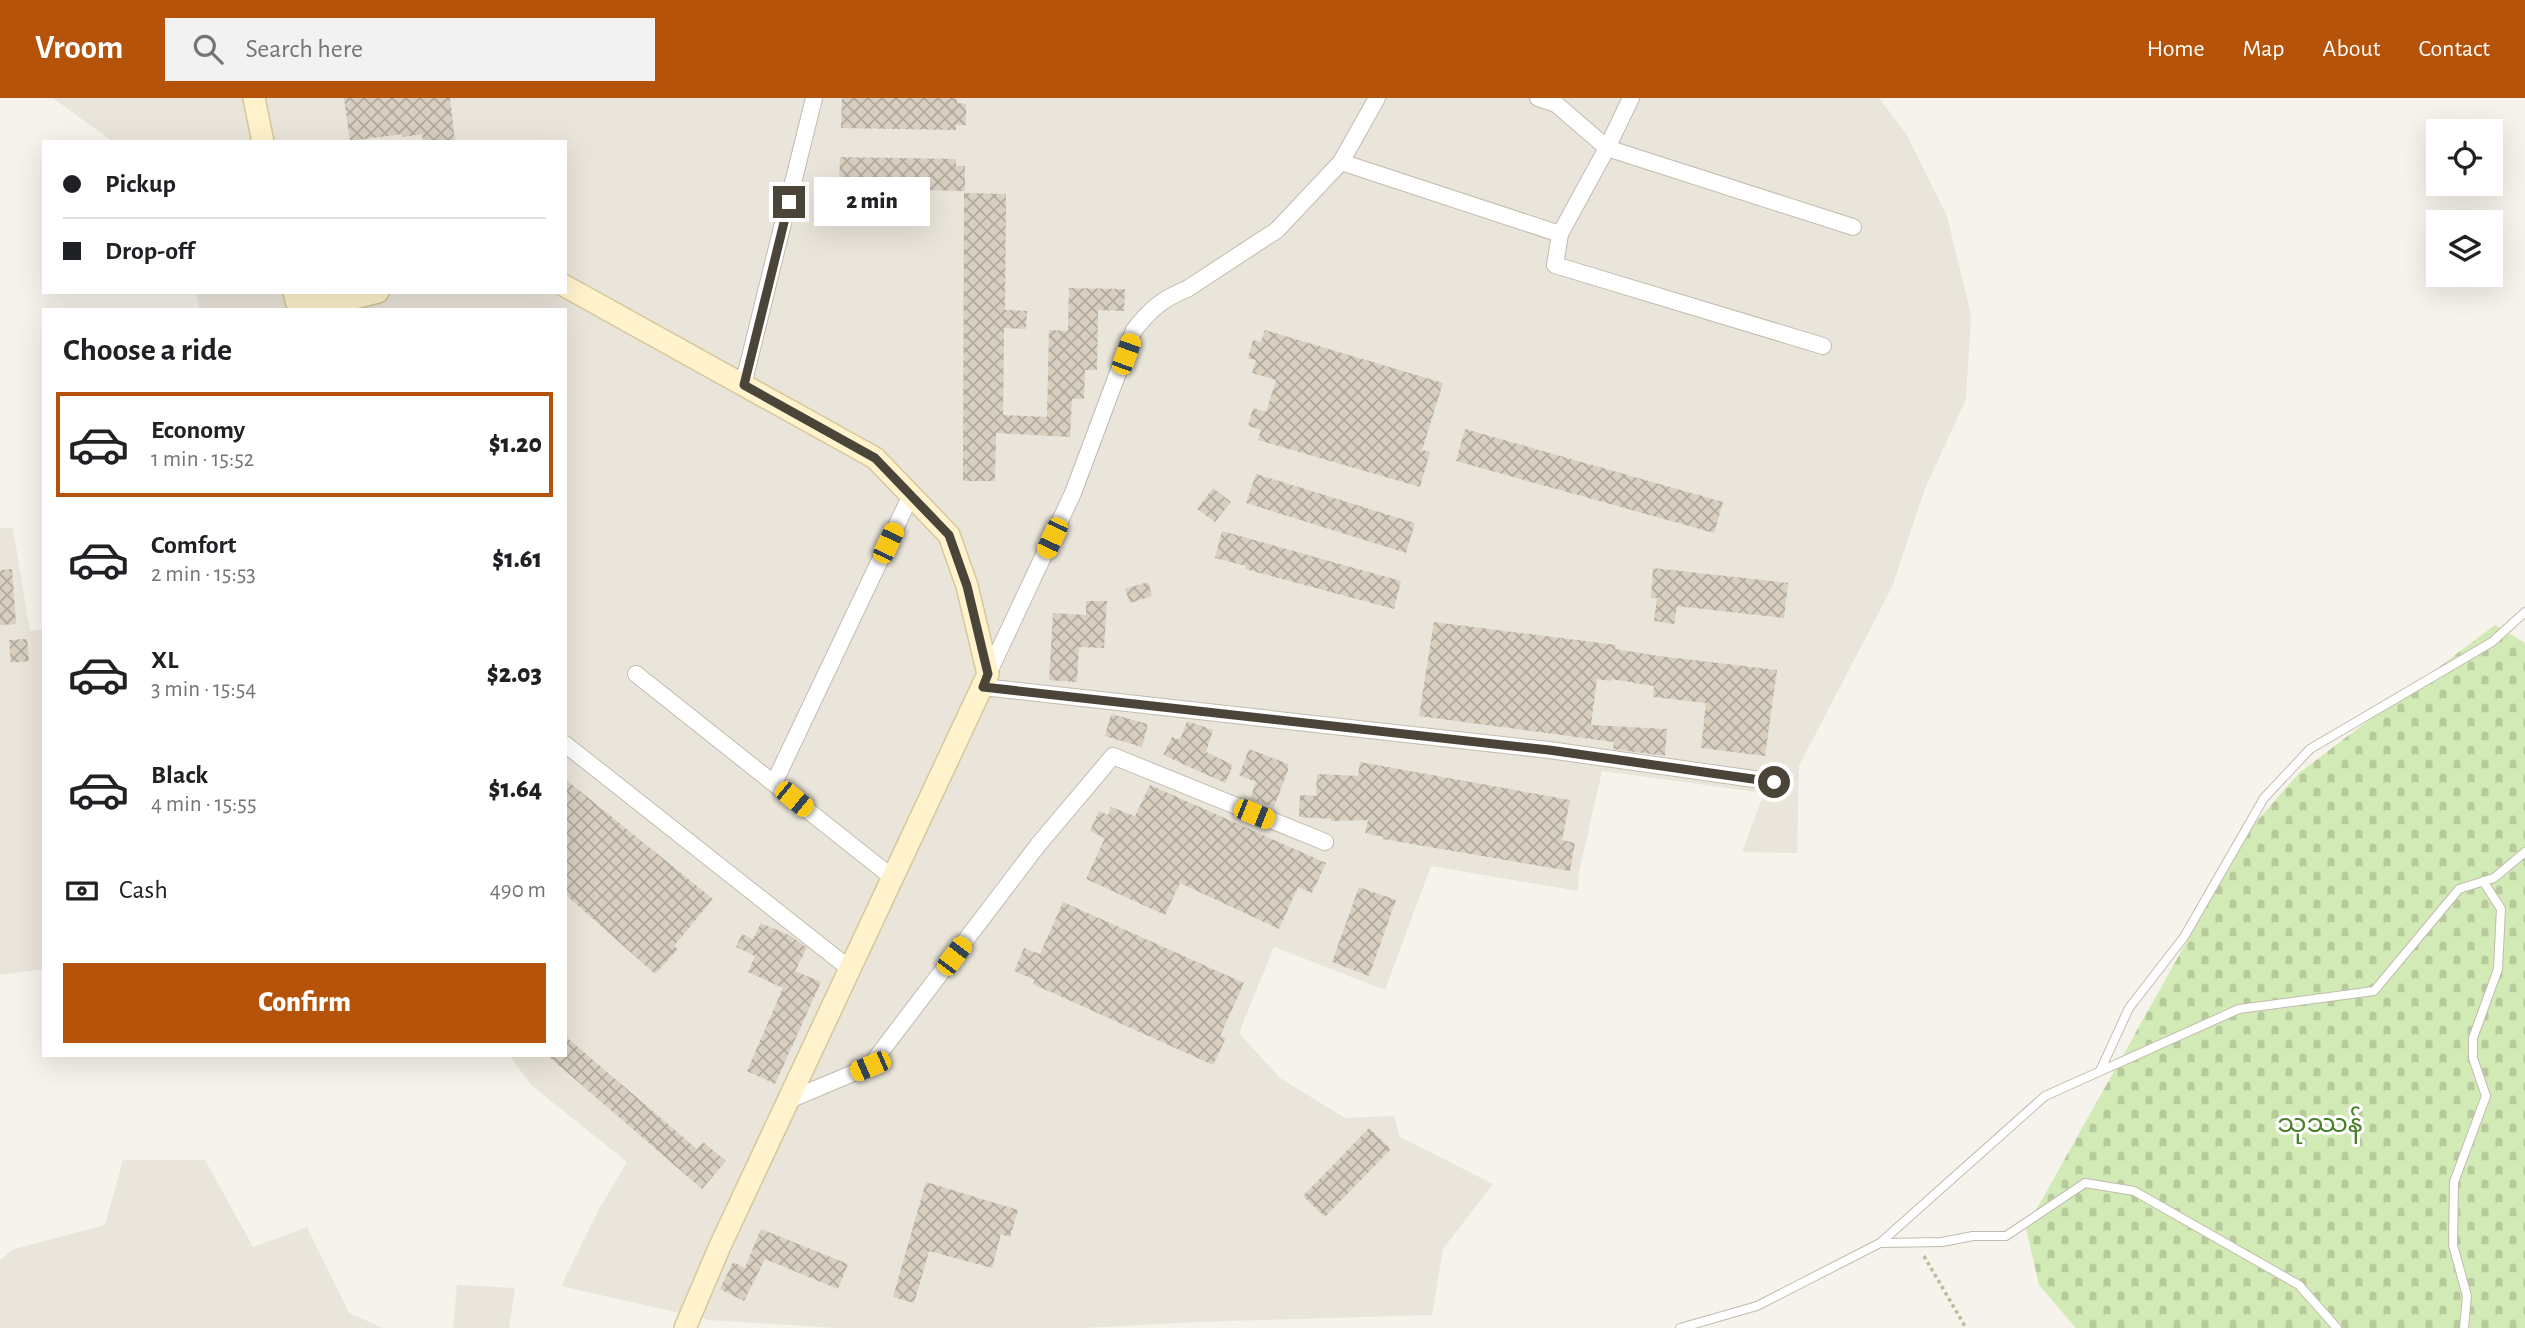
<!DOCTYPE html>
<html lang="en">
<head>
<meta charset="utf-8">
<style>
	:root { --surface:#fff; --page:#f2f2f2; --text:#202124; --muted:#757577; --line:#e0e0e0; --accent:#b45309 }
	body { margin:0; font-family:"Alegreya Sans","Noto Sans Myanmar",sans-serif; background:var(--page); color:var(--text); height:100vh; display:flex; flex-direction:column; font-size:26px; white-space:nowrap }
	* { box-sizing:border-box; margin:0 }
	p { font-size:23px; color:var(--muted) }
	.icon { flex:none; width:38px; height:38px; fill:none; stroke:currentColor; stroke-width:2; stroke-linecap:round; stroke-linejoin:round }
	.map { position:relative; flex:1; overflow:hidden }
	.side { position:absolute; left:42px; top:210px; width:525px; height:749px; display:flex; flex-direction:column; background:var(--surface); border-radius:0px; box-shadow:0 7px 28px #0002 }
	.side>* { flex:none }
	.guide { position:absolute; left:42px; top:42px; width:525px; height:154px; border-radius:0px; box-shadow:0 7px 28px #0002; display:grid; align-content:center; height:154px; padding:0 21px; background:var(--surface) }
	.controls { position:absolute; left:2426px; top:21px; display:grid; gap:14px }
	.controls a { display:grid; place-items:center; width:77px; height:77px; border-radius:0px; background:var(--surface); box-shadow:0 7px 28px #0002; font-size:35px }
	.end { position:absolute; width:32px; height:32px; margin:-16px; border:9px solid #4b4439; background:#fff; box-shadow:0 0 0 4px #fff }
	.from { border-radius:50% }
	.bubble { position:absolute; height:49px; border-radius:0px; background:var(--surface); box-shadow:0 7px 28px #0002; font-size:23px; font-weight:800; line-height:49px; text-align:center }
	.car { position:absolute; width:21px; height:42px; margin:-21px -10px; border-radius:9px; box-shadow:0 0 5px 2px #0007; background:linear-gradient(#f5c518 24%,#345 0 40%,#f5c518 0 76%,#345 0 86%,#f5c518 0) }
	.guide b { display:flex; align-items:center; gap:24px; height:66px; font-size:26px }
	.guide b+b { border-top:2px solid var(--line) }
	.guide i { width:18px; height:18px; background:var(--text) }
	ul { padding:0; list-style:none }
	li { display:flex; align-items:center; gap:21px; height:105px; margin:0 14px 10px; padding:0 7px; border:4px solid transparent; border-radius:0px }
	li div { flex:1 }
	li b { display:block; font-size:26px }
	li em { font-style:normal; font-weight:800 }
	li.on { border-color:var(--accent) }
	li>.icon { width:63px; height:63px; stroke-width:1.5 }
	h2 { padding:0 21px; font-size:32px; line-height:84px }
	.pay { display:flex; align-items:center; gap:18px; height:77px; padding:0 21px; font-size:26px }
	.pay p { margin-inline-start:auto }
	.cta { display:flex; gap:14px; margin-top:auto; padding:14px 21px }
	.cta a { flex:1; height:80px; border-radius:0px; background:var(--accent); color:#fff; font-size:28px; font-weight:800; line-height:80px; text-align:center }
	header { display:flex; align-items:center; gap:42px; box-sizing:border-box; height:98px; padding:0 35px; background:var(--accent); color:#fff }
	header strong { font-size:33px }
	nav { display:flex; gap:38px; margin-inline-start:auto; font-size:24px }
	.search { width:490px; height:63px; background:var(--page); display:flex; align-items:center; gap:18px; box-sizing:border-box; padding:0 24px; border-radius:0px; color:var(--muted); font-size:26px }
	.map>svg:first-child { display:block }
</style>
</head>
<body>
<header>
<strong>Vroom</strong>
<div class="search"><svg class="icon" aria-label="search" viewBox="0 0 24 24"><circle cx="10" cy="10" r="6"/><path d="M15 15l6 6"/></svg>Search here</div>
<nav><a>Home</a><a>Map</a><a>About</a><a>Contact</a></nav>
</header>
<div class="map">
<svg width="2525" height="1230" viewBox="0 0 2525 1230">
	<defs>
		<pattern id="cemetery-stones" width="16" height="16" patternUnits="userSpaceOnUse" patternTransform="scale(1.75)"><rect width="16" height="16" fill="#d2eab5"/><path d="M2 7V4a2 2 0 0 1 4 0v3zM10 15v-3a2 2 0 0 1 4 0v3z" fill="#b6ca9c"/></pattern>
		<pattern id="building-cross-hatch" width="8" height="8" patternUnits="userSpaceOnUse" patternTransform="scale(1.75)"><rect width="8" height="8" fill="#d8cfc1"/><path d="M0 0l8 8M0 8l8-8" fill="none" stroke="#b1aa9e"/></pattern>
	</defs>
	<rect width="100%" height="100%" fill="#f6f3ec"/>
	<path fill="#eae5da" d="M 53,0 L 1879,0 L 1907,37 L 1947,118 L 1971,217 L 1966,301 L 1924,393 L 1892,489 L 1799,668 L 1797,755 L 1742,754 L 1764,695 L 1602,673 L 1579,774 L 1578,793 L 1431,768 L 1385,892 L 1274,849 L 1239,935 L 1280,980 L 1345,1020 L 1394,1018 L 1400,1039 L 1493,1086 L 1443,1151 L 1432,1217 L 1196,1224 L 1084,1230 L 837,1230 L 710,1222 L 561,1188 L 599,1111 L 627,1064 L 532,988 L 509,957 L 565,957 L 565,212 L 200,212 L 196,194 L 565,194 L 565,44 L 113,44 Z
		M 0,430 L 13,430 L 30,533 L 44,531 L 44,871 L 0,877 Z
		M 123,1062 L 205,1062 L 253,1149 L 307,1129 L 349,1215 L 383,1230 L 0,1230 L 0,1162 L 14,1151 L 105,1127 Z
		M 457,1187 L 515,1190 L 509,1230 L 453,1230 Z"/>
	<path fill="url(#cemetery-stones)" d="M 2495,527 L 2525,545 L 2525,1230 L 2076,1230 L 2039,1187 L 2026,1130 L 2250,731 L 2299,675 Z"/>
	<path fill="url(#building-cross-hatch)" d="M 344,0 L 450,0 L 455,44 L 423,44 L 422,36 L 403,39 L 402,36 L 350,43 Z
		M 842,0 L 957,0 L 957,5 L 966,6 L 966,27 L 956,27 L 956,32 L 841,30 Z
		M 840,59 L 956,61 L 956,68 L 965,68 L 965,93 L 839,90 Z
		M 964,95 L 1006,96 L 1005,212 L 1027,213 L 1026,231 L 1004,230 L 1003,317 L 1047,319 L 1049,232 L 1068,233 L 1069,190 L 1125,191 L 1124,213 L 1098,212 L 1097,272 L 1085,272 L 1084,301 L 1072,301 L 1070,339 L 996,335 L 995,383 L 963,383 Z
		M 1265,232 L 1443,285 L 1422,352 L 1430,354 L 1420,389 L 1258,342 L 1261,332 L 1248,328 L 1253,310 L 1266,314 L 1276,282 L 1252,275 L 1256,262 L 1248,260 L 1253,242 L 1261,244 Z
		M 1465,331 L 1723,404 L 1714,435 L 1456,363 Z
		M 1256,376 L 1415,425 L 1406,455 L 1246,405 Z
		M 1213,390 L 1231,404 L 1215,424 L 1197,411 Z
		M 1222,433 L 1401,483 L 1394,511 L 1245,471 L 1246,468 L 1215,460 Z
		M 1653,470 L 1788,485 L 1784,520 L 1677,508 L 1674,526 L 1654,523 L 1657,500 L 1651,500 Z
		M 12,471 L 16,526 L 0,527 L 0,472 Z
		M 1148,484 L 1152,498 L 1130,505 L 1125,491 Z
		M 1086,503 L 1107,503 L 1104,550 L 1079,549 L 1077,584 L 1049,582 L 1053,515 L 1086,517 Z
		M 1434,524 L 1616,547 L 1615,551 L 1659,558 L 1777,572 L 1765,658 L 1701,650 L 1706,605 L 1653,599 L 1654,588 L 1611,581 L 1611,583 L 1597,581 L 1591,627 L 1667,631 L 1665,658 L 1613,651 L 1614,644 L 1419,618 Z
		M 27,541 L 29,563 L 11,565 L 9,542 Z
		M 1111,616 L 1148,626 L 1142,649 L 1105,638 Z
		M 1187,623 L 1213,632 L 1206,654 L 1233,667 L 1225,685 L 1163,657 L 1172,639 L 1180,642 Z
		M 1249,651 L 1288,666 L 1288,672 L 1274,709 L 1250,701 L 1256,684 L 1239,677 Z
		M 1360,664 L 1570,702 L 1562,742 L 1575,745 L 1570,773 L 1383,741 L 1384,739 L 1365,735 L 1368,722 L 1331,723 L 1331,721 L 1299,719 L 1300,697 L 1316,698 L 1317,676 L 1358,678 Z
		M 565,681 L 713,801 L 674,848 L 678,851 L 655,876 L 565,796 Z
		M 1150,687 L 1326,765 L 1312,795 L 1298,789 L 1279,831 L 1180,785 L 1165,817 L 1086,781 L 1105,740 L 1090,733 L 1099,713 L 1108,717 L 1111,709 L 1135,718 Z
		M 1359,789 L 1396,802 L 1369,878 L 1332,864 Z
		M 1063,804 L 1244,885 L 1220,938 L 1226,940 L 1213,967 L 1033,886 L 1035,882 L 1014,873 L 1024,850 L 1040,856 Z
		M 761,825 L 791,838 L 807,850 L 795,873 L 821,884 L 775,986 L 747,973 L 783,890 L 748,874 L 755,858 L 736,849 L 742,836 L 753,841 Z
		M 565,938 L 697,1051 L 703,1044 L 726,1063 L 702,1091 L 547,957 L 565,957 Z
		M 1369,1030 L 1391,1051 L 1325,1119 L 1303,1098 Z
		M 926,1084 L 1018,1112 L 1010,1139 L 1001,1136 L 992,1170 L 929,1153 L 914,1205 L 893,1199 Z
		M 761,1131 L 848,1166 L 838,1191 L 765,1161 L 744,1203 L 720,1191 L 733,1164 L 745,1170 Z"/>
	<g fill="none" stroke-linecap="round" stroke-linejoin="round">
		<g stroke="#c2bbae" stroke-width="10">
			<path id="lane" d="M 2100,973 L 2129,910 L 2184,839 L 2264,700 L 2310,651 L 2492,544 L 2525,514
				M 1880,1145 L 2045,998 L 2239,911 L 2374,893 L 2459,791 L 2494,780 L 2525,754
				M 1680,1230 L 1757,1208 L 1880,1145 L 1942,1144 L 1973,1138 L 2006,1138 L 2085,1085 L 2134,1093 L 2299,1187 L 2337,1230
				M 2464,1230 L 2467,1198 L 2453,1147 L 2454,1084 L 2486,998 L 2473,960 L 2473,940 L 2498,871 L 2501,811 L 2483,783"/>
		</g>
		<g stroke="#c2bbae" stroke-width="18">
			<path id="street" d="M 1538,0 L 1556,6 L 1607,50 L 1853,129
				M 1631,0 L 1607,50 L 1560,136 L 1555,167 L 1823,248
				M 1341,64 L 1560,136
				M 743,287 L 814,0
				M 636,576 L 893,780
				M 988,576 L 1073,395 L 1134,232 C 1151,211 1162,201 1187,191 L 1277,132 L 1341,64 L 1377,0
				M 983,589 L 1549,652 L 1775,684
				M 565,646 L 850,871
				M 774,685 L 911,397
				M 787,1003 L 870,968 L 1038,747 L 1113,658 L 1325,744"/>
		</g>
		<g stroke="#d6c79b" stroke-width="24">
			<path id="secondary" d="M 254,0 L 263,44
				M 565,188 L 875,360 L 949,437 L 967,488 L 988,576 L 720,1148 L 685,1230
				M 294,194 L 296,203 L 326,207 L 378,194"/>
		</g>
		<path stroke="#c4b79f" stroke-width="3.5" stroke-dasharray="3.5 3.5" stroke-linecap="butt" d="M 1924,1158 L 1966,1230"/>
		<use href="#lane" stroke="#fff" stroke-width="8"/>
		<use href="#street" stroke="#fff" stroke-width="16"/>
		<use href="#secondary" stroke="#fff3cd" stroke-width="21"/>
	</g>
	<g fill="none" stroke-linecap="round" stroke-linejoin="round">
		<path stroke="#4b4439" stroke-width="9" d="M 789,104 L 744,287 L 875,360 L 949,437 L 967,488 L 988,576 L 983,589 L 1549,652 L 1774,684"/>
	</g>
	<g text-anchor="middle" stroke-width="6" stroke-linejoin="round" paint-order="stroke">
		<g font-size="26" fill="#4a7f2a" stroke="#fff">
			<text x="2320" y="1034">သုဿန်</text>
		</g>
	</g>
</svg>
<div class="controls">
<a><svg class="icon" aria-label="locate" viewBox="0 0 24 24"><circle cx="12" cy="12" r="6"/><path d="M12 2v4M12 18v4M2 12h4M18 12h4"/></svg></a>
<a><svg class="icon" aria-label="layers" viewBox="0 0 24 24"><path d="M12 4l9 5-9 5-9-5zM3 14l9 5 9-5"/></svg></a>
</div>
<i class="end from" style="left:1774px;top:684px"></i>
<i class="end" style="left:789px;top:104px"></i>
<div class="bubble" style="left:814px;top:79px;width:116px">2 min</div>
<i class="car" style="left:1126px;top:256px;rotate:20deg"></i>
<i class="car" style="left:1052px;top:440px;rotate:205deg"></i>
<i class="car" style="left:888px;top:445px;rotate:25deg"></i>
<i class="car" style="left:794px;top:701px;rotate:129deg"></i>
<i class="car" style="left:1254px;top:716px;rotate:112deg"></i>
<i class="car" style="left:954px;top:858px;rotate:37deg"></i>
<i class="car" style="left:870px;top:968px;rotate:247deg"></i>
<div class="guide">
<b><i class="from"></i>Pickup</b>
<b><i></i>Drop-off</b>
</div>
<section class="side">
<h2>Choose a ride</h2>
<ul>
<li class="on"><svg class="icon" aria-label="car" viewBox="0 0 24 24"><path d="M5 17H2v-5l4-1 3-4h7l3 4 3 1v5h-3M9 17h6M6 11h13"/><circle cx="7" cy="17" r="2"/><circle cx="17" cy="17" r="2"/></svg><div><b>Economy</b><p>1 min · 15:52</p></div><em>$1.20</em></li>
<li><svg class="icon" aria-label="car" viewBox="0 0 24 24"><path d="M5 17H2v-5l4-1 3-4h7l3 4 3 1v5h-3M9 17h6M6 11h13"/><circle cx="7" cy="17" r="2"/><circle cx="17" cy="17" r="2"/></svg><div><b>Comfort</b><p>2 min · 15:53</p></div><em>$1.61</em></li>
<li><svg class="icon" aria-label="car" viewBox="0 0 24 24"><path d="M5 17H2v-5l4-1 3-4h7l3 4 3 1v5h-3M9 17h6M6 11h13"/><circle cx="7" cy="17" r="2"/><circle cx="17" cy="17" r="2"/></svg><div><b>XL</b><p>3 min · 15:54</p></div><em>$2.03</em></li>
<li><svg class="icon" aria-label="car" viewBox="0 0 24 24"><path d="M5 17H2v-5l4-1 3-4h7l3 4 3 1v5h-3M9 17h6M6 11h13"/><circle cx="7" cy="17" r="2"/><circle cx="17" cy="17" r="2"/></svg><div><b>Black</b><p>4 min · 15:55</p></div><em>$1.64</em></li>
</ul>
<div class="pay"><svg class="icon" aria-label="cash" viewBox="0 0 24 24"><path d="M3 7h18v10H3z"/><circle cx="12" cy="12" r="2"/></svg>Cash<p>490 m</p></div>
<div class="cta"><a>Confirm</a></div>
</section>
</div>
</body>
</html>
